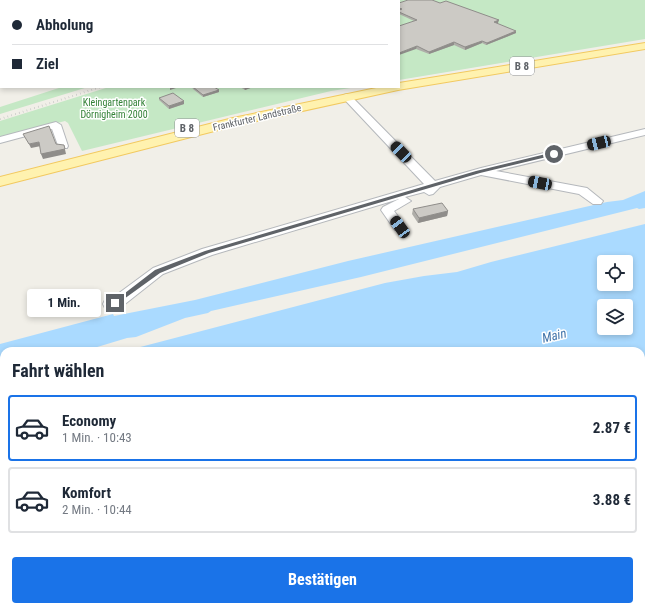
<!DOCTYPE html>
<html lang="de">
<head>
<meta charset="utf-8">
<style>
	:root { --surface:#fff; --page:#f6f6f7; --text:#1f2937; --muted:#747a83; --line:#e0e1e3; --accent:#1a73e8 }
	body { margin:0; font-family:"Roboto Condensed",sans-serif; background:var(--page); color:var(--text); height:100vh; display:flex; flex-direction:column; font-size:15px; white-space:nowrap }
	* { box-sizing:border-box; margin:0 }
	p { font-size:13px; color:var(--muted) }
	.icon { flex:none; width:22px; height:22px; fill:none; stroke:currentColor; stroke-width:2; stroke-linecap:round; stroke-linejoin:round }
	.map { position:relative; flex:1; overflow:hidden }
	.drawer { position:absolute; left:0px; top:347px; width:645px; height:264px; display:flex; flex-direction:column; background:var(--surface); border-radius:12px 12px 0 0; box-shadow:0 2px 6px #0003 }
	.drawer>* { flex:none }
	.hud { position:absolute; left:0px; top:0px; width:400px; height:88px; box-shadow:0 2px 6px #0003; display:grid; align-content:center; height:88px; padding:0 12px; background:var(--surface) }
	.fabs { position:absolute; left:597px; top:255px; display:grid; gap:8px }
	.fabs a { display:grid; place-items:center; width:36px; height:36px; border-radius:4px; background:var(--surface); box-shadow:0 2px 6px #0003; font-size:20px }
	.end { position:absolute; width:18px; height:18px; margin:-9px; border:5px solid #5f6368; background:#fff; box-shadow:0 0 0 2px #fff }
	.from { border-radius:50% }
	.bubble { position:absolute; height:28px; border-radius:4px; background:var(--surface); box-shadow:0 2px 6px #0003; font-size:13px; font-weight:700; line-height:28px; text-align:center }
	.car { position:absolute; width:12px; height:24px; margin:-12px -6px; border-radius:5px; box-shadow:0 0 3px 1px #0007; background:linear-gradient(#222 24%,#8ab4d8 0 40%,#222 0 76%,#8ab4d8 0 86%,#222 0) }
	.hud b { display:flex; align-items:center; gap:14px; height:38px; font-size:15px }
	.hud b+b { border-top:1px solid var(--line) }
	.hud i { width:10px; height:10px; background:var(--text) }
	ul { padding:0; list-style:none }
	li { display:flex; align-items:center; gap:12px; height:66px; margin:0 8px 6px; padding:0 4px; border:2px solid var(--line); border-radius:4px }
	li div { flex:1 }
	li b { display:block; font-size:15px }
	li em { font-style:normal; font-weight:700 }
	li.on { border-color:var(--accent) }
	li>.icon { width:36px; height:36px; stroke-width:1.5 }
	h2 { padding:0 12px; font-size:18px; line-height:48px }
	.cta { display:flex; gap:8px; margin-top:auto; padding:8px 12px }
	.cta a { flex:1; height:46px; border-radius:4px; background:var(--accent); color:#fff; font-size:16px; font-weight:700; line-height:46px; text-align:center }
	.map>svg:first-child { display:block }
</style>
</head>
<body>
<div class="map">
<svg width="645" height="611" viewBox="0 0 645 611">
	<rect width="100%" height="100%" fill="#f1efe8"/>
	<path fill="#c5e8c5" d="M 398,0 L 645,0 L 645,39 L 399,80 L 399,1 L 394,1 Z
		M 62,87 L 88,87 L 0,114 L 0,107 Z
		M 109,87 L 357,87 L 331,91 L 82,151 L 68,123 L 65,121 L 0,138 L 0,121 Z
		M 645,422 L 645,547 L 641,549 L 641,424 Z
		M 645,558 L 645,611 L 641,611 L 638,607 L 641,607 L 641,560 Z
		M 272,607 L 513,607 L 505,611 L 262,611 Z"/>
	<path fill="#aadaff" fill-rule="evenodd" d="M 645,191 L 645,208 L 639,209 L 637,208 L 361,277 L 211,311 L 208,313 L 185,318 L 136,337 L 127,338 L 84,351 L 4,351 L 4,375 L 0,376 L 0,344 L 113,314 L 114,316 L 195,300 L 348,261 L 607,202 L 623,200 Z
		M 645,224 L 645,422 L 641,424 L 641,351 L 125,351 L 385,283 L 424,276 L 457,272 L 491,262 ZM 604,262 L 626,262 L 626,284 L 604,284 ZM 604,306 L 626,306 L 626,328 L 604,328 Z
		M 4,390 L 4,607 L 123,607 L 112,611 L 0,611 L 0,391 Z
		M 138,607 L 272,607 L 262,611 L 126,611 Z"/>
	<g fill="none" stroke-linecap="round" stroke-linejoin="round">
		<g stroke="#b5b8bc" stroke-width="2">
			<path id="minor" d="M 150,0 L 161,0 L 149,1 Z
				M 0,36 L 1,36 L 1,40 L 0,40 Z
				M 347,94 L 350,95 L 435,181 L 481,168 L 645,129 L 645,135 L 496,171 L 587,188 L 603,201 L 601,204 L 593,204 L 579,194 L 481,175 L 440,187 L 433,194 L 429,195 L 424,192 L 405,197 L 411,201 L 394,211 L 406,227 L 405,230 L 395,230 L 381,210 L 383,207 L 399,199 L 212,255 L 163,274 L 125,304 L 110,310 L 105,308 L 103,304 L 105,300 L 115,296 L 153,268 L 202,249 L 424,184 L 344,99 L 342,97 L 344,95 Z
				M 56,122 L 61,125 L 68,146 L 67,148 L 59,148 L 52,129 L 0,143 L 0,137 Z
				M 645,543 L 645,565 L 641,566 L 641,544 Z
				M 511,607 L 540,607 L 539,611 L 510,611 Z"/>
		</g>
		<g stroke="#f2c960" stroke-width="2">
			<path id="major" d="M 645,43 L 645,49 L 398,90 L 234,126 L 0,186 L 0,177 L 233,118 L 381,87 L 399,87 L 399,83 Z"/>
		</g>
		<g stroke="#f9ab00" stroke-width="2">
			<path id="highway" d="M 0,7 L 1,7 L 1,13 L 0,13 Z"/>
		</g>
		<use href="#minor" fill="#fff" fill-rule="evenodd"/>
		<use href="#major" fill="#fff2af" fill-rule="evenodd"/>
		<use href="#highway" fill="#fde293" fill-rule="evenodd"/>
		<path stroke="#b6b7b8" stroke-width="1.5" stroke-dasharray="0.5 2.5" stroke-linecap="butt" d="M 379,1 L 383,0"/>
		<path stroke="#b6b7b8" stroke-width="2" stroke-dasharray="0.5 3.5" stroke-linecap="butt" d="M 0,119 L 101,87"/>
	</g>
	<path fill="#afaea9" d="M 238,0 L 348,0 L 345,1 L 240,1 Z
		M 399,3 L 498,23 L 496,23 L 516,33 L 486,45 L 482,43 L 465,50 L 454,45 L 429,54 L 416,49 L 414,21 L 399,14 Z
		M 192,87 L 214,87 L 219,90 L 219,92 L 203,97 L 193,89 Z
		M 240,87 L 253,87 L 245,90 Z
		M 159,98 L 184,101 L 184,104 L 169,109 L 159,100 Z
		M 413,209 L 448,211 L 447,216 L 418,223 L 412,214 Z"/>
	<path fill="#8f8d8a" d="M 320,0 L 348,0 L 345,1 L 317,1 Z
		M 499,20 L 498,23 L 493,25 L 494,22 Z
		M 516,31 L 516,33 L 486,45 L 487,43 Z
		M 482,41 L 482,43 L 465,50 L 465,47 Z
		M 454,42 L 454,45 L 429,54 L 429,52 Z
		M 417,46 L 416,49 L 399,55 L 399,53 Z
		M 170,87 L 179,87 L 170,90 Z
		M 244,87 L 253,87 L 245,90 Z
		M 219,90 L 219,92 L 203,97 L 203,95 Z
		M 184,101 L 184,104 L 169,109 L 169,106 Z
		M 39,142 L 41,146 L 31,148 L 29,144 Z
		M 64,145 L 66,154 L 43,159 L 41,154 Z
		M 448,211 L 447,216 L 418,223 L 419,218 Z"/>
	<path fill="#cccac5" stroke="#8f8d8a" d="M 253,0 L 320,0 L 317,1 L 256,1 Z
		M 408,0 L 432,0 L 440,3 L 446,1 L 499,20 L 494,22 L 516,31 L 487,43 L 482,41 L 465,47 L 454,42 L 429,52 L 417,46 L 399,53 L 399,26 L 417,20 L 399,12 L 399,10 L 402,9 L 399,8 L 399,3 Z
		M 193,87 L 214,87 L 219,90 L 203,95 Z
		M 173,93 L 184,101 L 169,106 L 159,98 Z
		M 49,126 L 56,144 L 64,145 L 65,149 L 41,154 L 39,142 L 29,144 L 23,134 Z
		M 442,203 L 448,211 L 419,218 L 413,209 Z"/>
	<path fill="#5f6368" d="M 554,152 L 555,155 L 480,173 L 209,253 L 160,273 L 117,304 L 112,303 L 155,270 L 205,251 L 476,171 Z"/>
	<g text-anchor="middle" stroke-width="3" stroke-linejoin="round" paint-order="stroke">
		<g font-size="10" fill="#348238" stroke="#fff">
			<text x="114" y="106">Kleingartenpark<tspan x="114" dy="12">Dörnigheim 2000</tspan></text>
		</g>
		<g font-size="10" fill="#5f6368" stroke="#fff">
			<text transform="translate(257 117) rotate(-13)" y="4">Frankfurter Landstraße</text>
		</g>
		<g fill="#fff" stroke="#8f9295" stroke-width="1">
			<rect x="510" y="57" width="24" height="18" rx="3"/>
			<rect x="175" y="119" width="24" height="18" rx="3"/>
		</g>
		<g font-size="11" font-weight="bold" fill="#5f6368">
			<text x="522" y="70">B 8</text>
			<text x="187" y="132">B 8</text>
		</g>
		<g font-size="13" font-style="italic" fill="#4174aa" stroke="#fff">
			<text transform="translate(554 335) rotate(-13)" y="5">Main</text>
		</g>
	</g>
</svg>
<div class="fabs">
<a><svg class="icon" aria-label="locate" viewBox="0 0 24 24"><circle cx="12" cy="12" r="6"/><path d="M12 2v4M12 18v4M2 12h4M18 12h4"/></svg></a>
<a><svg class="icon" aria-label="layers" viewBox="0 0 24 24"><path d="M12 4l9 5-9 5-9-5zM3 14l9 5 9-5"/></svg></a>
</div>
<i class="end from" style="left:554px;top:154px"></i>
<i class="end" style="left:115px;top:303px"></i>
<div class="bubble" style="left:27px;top:289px;width:74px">1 Min.</div>
<i class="car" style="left:599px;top:143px;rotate:257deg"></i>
<i class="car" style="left:401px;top:152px;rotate:316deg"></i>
<i class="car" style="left:540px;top:183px;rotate:281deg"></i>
<i class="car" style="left:400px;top:227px;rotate:324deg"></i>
<div class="hud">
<b><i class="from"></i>Abholung</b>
<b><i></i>Ziel</b>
</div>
<section class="drawer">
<h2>Fahrt wählen</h2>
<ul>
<li class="on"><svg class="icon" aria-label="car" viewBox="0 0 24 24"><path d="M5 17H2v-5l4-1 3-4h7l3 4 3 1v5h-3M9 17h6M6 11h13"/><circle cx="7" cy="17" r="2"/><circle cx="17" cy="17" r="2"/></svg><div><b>Economy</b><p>1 Min. · 10:43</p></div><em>2.87 €</em></li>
<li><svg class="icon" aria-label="car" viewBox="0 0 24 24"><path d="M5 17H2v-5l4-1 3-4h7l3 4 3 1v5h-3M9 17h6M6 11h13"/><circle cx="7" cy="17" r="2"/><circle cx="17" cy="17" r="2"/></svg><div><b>Komfort</b><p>2 Min. · 10:44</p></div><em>3.88 €</em></li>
</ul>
<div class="cta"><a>Bestätigen</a></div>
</section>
</div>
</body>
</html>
